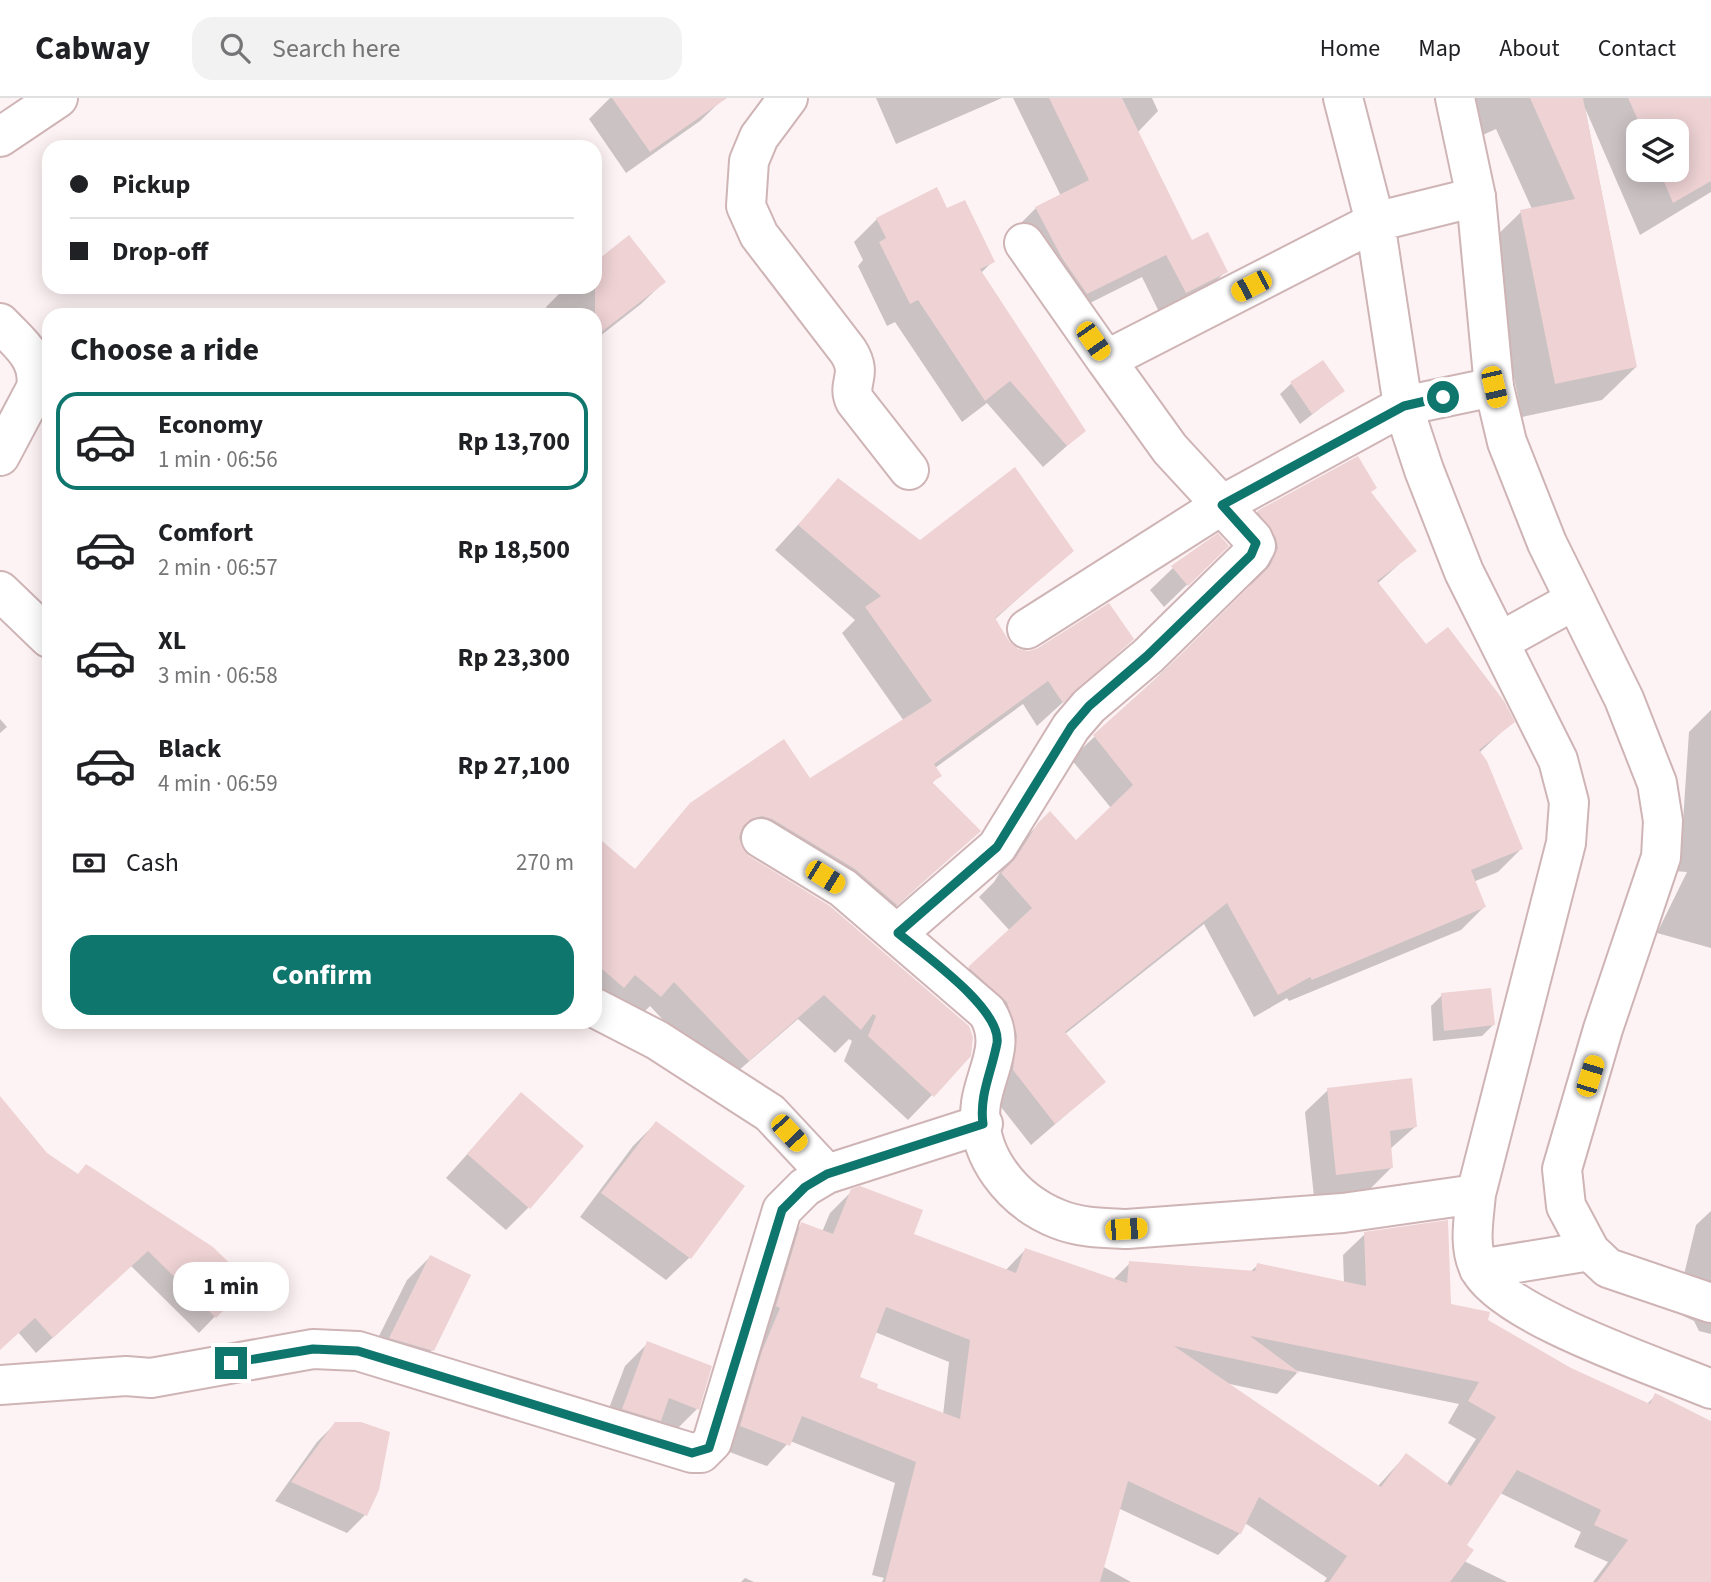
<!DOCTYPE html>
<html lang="en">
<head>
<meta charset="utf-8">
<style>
	:root { --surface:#fff; --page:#f2f2f2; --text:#202124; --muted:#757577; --line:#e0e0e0; --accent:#0f766e }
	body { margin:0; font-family:"Source Sans 3",sans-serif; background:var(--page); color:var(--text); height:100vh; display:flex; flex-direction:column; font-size:26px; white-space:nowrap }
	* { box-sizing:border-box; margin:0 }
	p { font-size:23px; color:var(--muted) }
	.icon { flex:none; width:38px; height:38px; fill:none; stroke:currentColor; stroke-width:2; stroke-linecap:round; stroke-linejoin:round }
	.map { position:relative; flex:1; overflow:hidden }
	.drawer { position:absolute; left:42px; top:210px; width:560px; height:721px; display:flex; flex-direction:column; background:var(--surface); border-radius:21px; box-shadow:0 4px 18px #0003 }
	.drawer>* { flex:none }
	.banner { position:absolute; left:42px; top:42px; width:560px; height:154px; border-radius:21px; box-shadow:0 4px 18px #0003; display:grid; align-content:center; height:154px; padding:0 28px; background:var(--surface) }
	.fabs { position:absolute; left:1626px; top:21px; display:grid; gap:14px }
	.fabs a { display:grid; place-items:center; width:63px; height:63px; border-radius:14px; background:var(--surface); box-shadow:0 4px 18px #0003; font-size:35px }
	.end { position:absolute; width:32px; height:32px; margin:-16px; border:9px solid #0f766e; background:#fff; box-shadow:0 0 0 4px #fff }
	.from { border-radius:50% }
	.bubble { position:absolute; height:49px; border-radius:21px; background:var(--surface); box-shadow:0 4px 18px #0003; font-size:23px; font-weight:700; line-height:49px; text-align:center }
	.car { position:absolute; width:21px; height:42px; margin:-21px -10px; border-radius:9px; box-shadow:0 0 5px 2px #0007; background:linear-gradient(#f5c518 24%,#345 0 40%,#f5c518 0 76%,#345 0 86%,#f5c518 0) }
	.banner b { display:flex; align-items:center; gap:24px; height:66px; font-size:26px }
	.banner b+b { border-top:2px solid var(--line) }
	.banner i { width:18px; height:18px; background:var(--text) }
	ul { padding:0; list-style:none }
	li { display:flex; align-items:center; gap:21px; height:98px; margin:0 14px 10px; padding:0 14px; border:4px solid transparent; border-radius:21px }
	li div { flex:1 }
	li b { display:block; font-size:26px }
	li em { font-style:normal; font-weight:700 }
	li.selected { border-color:var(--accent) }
	li>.icon { width:63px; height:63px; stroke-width:1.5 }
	h2 { padding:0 28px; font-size:32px; line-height:84px }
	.pay { display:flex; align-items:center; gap:18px; height:77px; padding:0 28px; font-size:26px }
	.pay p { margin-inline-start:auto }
	.button { display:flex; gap:14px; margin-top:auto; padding:14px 28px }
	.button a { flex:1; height:80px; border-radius:21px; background:var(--accent); color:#fff; font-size:28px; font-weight:700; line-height:80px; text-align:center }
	header { display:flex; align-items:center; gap:42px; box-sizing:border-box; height:98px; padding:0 35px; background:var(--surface); border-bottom:2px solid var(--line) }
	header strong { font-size:33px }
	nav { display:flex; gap:38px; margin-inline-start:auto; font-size:24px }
	.search { width:490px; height:63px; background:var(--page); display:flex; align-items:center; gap:18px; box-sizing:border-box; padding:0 24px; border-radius:21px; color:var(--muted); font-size:26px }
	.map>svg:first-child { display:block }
</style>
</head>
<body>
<header>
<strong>Cabway</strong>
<div class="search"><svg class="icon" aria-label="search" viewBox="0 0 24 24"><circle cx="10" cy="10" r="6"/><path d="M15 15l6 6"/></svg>Search here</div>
<nav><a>Home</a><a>Map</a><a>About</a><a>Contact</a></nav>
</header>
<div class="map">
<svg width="1711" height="1484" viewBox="0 0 1711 1484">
	<rect width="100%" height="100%" fill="#fef3f4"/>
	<path fill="#0003" fill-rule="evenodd" d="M 610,0 L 723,0 L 723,1 L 700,23 L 626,75 L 589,21 Z
		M 876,0 L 1002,0 L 896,46 Z
		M 1013,0 L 1152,0 L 1158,13 L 1137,35 L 1191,144 L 1226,173 L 1201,198 L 1161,218 L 1142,179 L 1062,219 L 1012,134 L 1036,110 L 1061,98 Z
		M 1442,0 L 1710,0 L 1711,94 L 1640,137 L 1585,10 L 1636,269 L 1602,302 L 1522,319 L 1487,147 L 1521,114 L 1532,111 L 1496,31 L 1463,46 ZM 1638,33 L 1676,33 L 1676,72 L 1638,72 Z
		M 947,112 L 993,163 L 980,176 L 1084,333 L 1043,369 L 987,305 L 962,324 L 895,224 L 887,228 L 858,168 L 863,162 L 854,144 L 877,121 Z
		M 595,166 L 664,184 L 641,206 L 595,242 L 595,217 L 552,217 L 546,209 L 566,189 L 595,189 Z
		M 1292,285 L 1342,293 L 1300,326 L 1280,296 Z
		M 1357,360 L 1370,395 L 1415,452 L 1377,486 L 1425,549 L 1512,624 L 1479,655 L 1521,751 L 1498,774 L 1473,784 L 1484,809 L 1461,832 L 1289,903 L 1287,900 L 1254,919 L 1204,826 L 1065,936 L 1104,984 L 1031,1047 L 990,995 L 984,927 L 946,892 L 1010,833 L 979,799 L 994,784 L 1015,750 L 1039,726 L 1076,744 L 1111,710 L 1071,661 L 1248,493 L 1256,474 L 1235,437 L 1258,414 Z
		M 839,382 L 920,444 L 1071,453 L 994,522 L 1008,544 L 1017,552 L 1029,555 L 1132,541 L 1037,628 L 1023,606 L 935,670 L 939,678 L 931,686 L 979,733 L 871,831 L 747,746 L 738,743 L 740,751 L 748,760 L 829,809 L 932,997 L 908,1022 L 844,963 L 852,943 L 849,941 L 835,955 L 798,921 L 723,986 L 650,908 L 635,923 L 595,910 L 595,739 L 628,776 L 810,682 L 904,623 L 842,535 L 855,522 L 775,452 Z
		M 1227,448 L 1164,509 L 1150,492 L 1173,470 Z
		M 1711,612 L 1711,850 L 1657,835 L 1687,774 L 1674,773 L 1681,753 L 1689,634 Z
		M 0,621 L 7,629 L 0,635 Z
		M 1442,897 L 1493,927 L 1482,938 L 1433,943 L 1431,908 Z
		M 1328,992 L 1416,1028 L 1390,1051 L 1392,1069 L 1369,1092 L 1314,1099 L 1305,1014 Z
		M 521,996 L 528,1110 L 506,1132 L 446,1080 Z
		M 0,1001 L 46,1057 L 247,1185 L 199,1235 L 131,1168 L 36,1255 L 18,1234 L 0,1251 Z
		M 656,1025 L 742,1089 L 689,1160 L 666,1182 L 580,1119 L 633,1048 Z
		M 852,1093 L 912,1137 L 1005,1173 L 1025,1152 L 1113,1182 L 1130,1165 L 1250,1174 L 1258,1167 L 1344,1185 L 1343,1157 L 1365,1136 L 1450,1207 L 1486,1223 L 1570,1271 L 1646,1307 L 1656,1297 L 1711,1325 L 1711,1484 L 1593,1484 L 1608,1464 L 1574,1449 L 1581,1434 L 1500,1395 L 1464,1447 L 1464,1463 L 1507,1484 L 1324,1484 L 1327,1480 L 1245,1425 L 1240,1435 L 1218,1457 L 1118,1410 L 1102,1468 L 1131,1484 L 882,1484 L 884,1480 L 872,1477 L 895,1385 L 790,1343 L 767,1368 L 719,1350 L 780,1148 L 802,1126 L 822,1134 L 830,1115 ZM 875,1234 L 949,1264 L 943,1317 L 875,1291 L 857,1280 ZM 1293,1272 L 1459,1306 L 1448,1325 L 1476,1341 L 1446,1387 L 1406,1357 L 1378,1388 L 1225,1285 L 1277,1296 L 1297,1275 Z
		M 1711,1113 L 1711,1236 L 1699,1233 L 1694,1223 L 1675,1214 L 1696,1127 Z
		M 430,1159 L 432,1252 L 409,1275 L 367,1262 L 407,1182 Z
		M 648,1245 L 697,1311 L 674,1334 L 600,1334 L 625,1268 Z
		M 336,1325 L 365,1417 L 347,1435 L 275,1403 L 317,1344 Z
		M 745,1480 L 754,1484 L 741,1484 Z"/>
	<path fill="#eed2d4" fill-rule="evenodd" d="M 612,0 L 727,0 L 650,54 Z
		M 1049,0 L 1122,0 L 1192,142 L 1208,134 L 1228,174 L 1186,195 L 1166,157 L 1087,196 L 1062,160 L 1035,109 L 1089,82 Z
		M 1530,0 L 1583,0 L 1637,269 L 1555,286 L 1520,112 L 1575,101 Z
		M 1628,0 L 1711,0 L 1711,83 L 1673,105 L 1659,72 L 1676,72 L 1676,33 L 1643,33 Z
		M 937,89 L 947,110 L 965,102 L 995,164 L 980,171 L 1086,333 L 1067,348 L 1010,283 L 985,303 L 918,202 L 910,206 L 879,144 L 886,140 L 876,120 Z
		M 629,137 L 666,184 L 595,239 L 595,164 Z
		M 1323,262 L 1345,293 L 1312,316 L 1290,284 Z
		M 1358,358 L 1377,390 L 1371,394 L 1417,453 L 1377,483 L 1426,546 L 1448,529 L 1504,603 L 1515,624 L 1479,652 L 1487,663 L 1523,751 L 1471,772 L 1486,809 L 1312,882 L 1310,879 L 1278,897 L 1227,805 L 1065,934 L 1106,984 L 1055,1026 L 1013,972 L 1017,937 L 1007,904 L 968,869 L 1032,810 L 1001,775 L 1015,761 L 1038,725 L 1050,713 L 1076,742 L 1133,687 L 1093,637 L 1163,574 L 1270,468 L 1278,450 L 1276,440 L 1257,413 Z
		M 1015,369 L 1074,453 L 995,520 L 1009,543 L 1018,551 L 1029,553 L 1038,550 L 1109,505 L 1134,541 L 1063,605 L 1048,583 L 934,666 L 942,678 L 932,684 L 981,733 L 897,807 L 855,771 L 772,721 L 762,718 L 751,721 L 743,728 L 739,739 L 742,750 L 749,758 L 830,808 L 969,928 L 973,939 L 971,958 L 934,999 L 868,938 L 876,918 L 873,916 L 861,932 L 824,897 L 749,963 L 674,884 L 661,899 L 635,877 L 624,890 L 595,865 L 595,737 L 635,771 L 690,705 L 784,641 L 810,680 L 932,603 L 865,509 L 881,498 L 798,427 L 838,380 L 920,442 Z
		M 1218,435 L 1229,448 L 1188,488 L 1171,468 Z
		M 1491,890 L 1495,927 L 1444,933 L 1441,895 Z
		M 1412,980 L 1417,1029 L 1390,1033 L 1393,1070 L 1336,1077 L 1327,990 Z
		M 521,994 L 584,1048 L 530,1111 L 467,1056 Z
		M 0,998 L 47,1055 L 78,1076 L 86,1066 L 213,1149 L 250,1185 L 216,1220 L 148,1153 L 53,1240 L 35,1220 L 0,1252 Z
		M 656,1023 L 745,1088 L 691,1161 L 601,1095 Z
		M 860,1088 L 923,1112 L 914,1136 L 1016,1175 L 1025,1150 L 1127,1185 L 1129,1163 L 1255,1173 L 1257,1165 L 1366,1188 L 1364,1134 L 1448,1122 L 1451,1206 L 1490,1214 L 1488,1222 L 1571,1270 L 1650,1306 L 1655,1295 L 1711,1323 L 1711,1484 L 1597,1484 L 1628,1442 L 1594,1427 L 1601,1412 L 1517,1372 L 1467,1447 L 1474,1452 L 1450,1484 L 1329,1484 L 1347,1458 L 1259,1399 L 1241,1436 L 1128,1383 L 1100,1484 L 885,1484 L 916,1364 L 802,1318 L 790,1348 L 740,1328 L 762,1253 L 780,1210 L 776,1208 L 801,1124 L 833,1136 L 851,1091 ZM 886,1209 L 970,1242 L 960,1321 L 877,1290 L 878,1286 L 860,1279 ZM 1250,1238 L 1479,1284 L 1468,1303 L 1496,1319 L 1451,1388 L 1406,1355 L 1381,1389 L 1174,1248 L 1300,1275 Z
		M 430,1157 L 471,1177 L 434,1253 L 389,1240 Z
		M 647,1243 L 712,1268 L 699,1312 L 669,1300 L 661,1323 L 622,1311 Z
		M 335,1324 L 361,1324 L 390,1334 L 379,1392 L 367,1418 L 291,1384 Z"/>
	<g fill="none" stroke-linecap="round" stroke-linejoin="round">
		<g stroke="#cfb4b6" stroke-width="42">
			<path id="minor" d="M 788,0 L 759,39 L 749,63 L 746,108 L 759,137 L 848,253 C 864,278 846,284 855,303 L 909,372
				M 1343,0 L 1375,124 L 1403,308 L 1424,372 L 1464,474 L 1558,662 L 1569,704 L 1566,745 L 1476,1096 C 1474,1120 1468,1148 1479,1170 C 1501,1217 1659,1269 1711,1291
				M 0,39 L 58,0
				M 1024,145 L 1106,262 L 1375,124 L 1476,99
				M 0,225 C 18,244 41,260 36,290 L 0,358
				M 0,493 L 49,540
				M 1027,531 L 1222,407 L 1403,308 L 1494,289
				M 1501,543 L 1575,502
				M 761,740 L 843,790 L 987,914 C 1007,946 986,972 981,1005 C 974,1057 1013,1103 1058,1121 C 1080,1130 1104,1130 1127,1131 L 1343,1115 L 1476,1096
				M 898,835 L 997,749 L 1071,629 L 1089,608 L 1148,558 L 1251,457 L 1256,448 L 1253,441 L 1170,351 L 1106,262
				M 595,910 L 657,942 L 770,1015 L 827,1076
				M 1479,1171 L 1590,1153
				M 0,1287 L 126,1278 L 151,1280 L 313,1251 L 358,1253 L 692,1355 L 701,1355 L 712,1344 L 782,1112 L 805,1089 L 827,1076 L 983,1026"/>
		</g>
		<g stroke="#cfb4b6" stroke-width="42">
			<path id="secondary" d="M 1455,0 L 1476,99 L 1494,289 L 1507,344 L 1547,445 L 1624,601 L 1657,685 L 1663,723 L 1661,759 L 1603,931 L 1562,1071 L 1566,1108 L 1590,1153 L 1608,1170 L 1711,1205"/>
		</g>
		<use href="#minor" stroke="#fff" stroke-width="38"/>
		<use href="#secondary" stroke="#fff" stroke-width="38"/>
	</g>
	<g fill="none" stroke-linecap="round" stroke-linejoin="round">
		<path stroke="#0f766e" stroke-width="9" d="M 231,1265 L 313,1251 L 358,1253 L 692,1355 L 709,1350 L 782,1112 L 805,1089 L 827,1076 L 983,1026 C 979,997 992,973 997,945 C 1002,911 923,856 898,835 L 997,749 L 1071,629 L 1089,608 L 1147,558 L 1251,457 L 1256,445 L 1222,407 L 1404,308 L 1443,299"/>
	</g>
</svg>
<div class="fabs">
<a><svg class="icon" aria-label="layers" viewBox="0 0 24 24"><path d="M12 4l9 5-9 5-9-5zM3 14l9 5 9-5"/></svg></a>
</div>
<i class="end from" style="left:1443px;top:299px"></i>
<i class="end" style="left:231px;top:1265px"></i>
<div class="bubble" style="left:173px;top:1164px;width:116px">1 min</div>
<i class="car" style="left:1251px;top:188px;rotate:243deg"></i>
<i class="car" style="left:1093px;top:243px;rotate:145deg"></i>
<i class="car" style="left:1494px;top:289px;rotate:167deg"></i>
<i class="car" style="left:825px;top:779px;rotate:122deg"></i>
<i class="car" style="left:1590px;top:978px;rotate:17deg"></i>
<i class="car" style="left:789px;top:1035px;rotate:137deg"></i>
<i class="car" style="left:1126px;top:1131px;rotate:86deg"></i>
<div class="banner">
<b><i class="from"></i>Pickup</b>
<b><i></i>Drop-off</b>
</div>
<section class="drawer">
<h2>Choose a ride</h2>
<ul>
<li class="selected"><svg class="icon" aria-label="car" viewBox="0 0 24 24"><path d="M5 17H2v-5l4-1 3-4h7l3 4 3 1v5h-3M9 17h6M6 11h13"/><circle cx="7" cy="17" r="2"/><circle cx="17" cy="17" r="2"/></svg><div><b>Economy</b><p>1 min · 06:56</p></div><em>Rp 13,700</em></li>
<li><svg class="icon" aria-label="car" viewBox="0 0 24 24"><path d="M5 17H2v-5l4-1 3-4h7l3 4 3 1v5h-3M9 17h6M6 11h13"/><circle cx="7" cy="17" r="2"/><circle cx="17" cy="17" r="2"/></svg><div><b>Comfort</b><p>2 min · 06:57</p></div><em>Rp 18,500</em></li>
<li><svg class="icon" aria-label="car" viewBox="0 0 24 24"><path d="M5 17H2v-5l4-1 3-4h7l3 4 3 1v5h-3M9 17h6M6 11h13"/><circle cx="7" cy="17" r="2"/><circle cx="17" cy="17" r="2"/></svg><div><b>XL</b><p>3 min · 06:58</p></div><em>Rp 23,300</em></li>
<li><svg class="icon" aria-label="car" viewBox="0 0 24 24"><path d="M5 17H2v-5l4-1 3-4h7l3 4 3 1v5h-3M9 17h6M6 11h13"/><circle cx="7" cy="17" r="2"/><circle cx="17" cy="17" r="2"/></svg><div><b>Black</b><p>4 min · 06:59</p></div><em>Rp 27,100</em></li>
</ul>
<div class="pay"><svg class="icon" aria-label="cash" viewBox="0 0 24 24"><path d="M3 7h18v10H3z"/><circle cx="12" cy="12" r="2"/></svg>Cash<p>270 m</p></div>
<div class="button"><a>Confirm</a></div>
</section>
</div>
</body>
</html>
